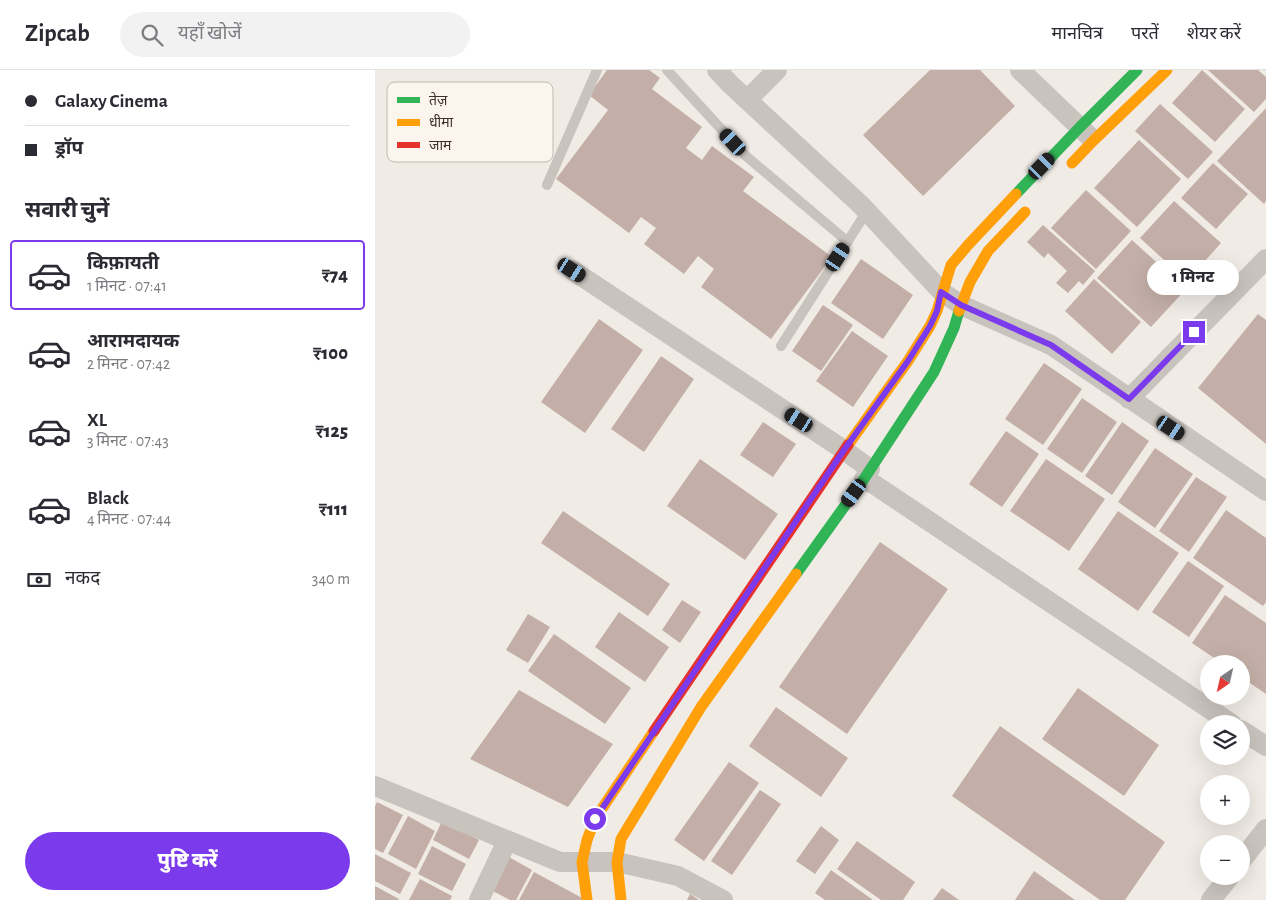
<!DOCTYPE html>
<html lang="hi">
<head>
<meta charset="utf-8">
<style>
	:root { --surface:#fff; --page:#f2f2f3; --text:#2b2b33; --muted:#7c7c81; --line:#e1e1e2; --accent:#7c3aed }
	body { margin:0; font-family:"Alegreya Sans","Noto Sans Devanagari",sans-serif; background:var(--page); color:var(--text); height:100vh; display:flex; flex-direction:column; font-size:19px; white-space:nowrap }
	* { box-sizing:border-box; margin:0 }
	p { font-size:16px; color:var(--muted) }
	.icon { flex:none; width:28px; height:28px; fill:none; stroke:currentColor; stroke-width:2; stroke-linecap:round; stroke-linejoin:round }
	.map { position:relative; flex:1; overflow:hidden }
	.sheet { display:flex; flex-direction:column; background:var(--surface); width:375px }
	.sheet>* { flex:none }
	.guide { display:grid; align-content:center; height:110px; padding:0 25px; background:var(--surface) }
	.needle { width:32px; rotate:214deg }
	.fabs { position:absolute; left:825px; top:585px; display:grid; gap:10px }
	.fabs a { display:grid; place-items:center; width:50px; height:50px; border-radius:50%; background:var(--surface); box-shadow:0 5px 20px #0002; font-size:25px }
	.end { position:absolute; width:22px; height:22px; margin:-11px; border:6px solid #7c3aed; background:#fff; box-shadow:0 0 0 2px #fff }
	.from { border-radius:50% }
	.bubble { position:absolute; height:35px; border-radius:18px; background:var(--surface); box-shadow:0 5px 20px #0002; font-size:16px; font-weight:800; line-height:35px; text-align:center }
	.car { position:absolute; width:15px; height:30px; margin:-15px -8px; border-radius:6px; box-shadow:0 0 4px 1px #0007; background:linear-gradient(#222 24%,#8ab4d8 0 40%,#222 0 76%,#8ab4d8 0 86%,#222 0) }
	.guide b { display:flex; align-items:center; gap:18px; height:48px; font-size:19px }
	.guide b+b { border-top:1px solid var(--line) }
	.guide i { width:12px; height:12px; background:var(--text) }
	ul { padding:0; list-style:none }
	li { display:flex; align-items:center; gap:15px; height:70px; margin:0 10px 8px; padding:0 15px; border:2px solid transparent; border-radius:5px }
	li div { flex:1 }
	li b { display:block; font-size:19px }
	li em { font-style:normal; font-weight:800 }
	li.selected { border-color:var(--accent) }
	li>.icon { width:45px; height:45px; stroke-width:1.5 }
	h2 { padding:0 25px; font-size:22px; line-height:60px }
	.pay { display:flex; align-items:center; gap:12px; height:55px; padding:0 25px; font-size:19px }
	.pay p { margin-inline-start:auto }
	.button { display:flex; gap:10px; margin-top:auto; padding:10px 25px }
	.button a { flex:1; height:58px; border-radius:30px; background:var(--accent); color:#fff; font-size:20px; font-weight:800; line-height:58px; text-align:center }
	header { display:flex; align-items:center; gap:30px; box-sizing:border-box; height:70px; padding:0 25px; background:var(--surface); border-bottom:1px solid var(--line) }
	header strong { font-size:24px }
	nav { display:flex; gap:28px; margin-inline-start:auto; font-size:18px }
	.search { width:350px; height:45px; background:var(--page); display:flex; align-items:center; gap:12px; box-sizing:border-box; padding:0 18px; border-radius:28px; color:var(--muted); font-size:19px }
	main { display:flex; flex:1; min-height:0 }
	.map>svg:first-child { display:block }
</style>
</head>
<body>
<header>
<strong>Zipcab</strong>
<div class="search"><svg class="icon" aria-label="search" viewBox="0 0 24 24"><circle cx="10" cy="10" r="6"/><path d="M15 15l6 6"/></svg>यहाँ खोजें</div>
<nav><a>मानचित्र</a><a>परतें</a><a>शेयर करें</a></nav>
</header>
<main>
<section class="sheet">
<div class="guide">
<b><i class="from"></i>Galaxy Cinema</b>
<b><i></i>ड्रॉप</b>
</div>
<h2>सवारी चुनें</h2>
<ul>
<li class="selected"><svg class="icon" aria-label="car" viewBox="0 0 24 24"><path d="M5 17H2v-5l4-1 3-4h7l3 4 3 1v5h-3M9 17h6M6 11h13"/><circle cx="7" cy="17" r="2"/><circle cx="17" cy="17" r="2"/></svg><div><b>किफ़ायती</b><p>1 मिनट · 07:41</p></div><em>₹74</em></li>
<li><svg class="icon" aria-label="car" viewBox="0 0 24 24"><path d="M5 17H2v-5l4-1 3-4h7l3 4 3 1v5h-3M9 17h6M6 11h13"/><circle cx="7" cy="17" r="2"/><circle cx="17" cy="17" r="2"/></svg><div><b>आरामदायक</b><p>2 मिनट · 07:42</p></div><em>₹100</em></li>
<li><svg class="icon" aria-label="car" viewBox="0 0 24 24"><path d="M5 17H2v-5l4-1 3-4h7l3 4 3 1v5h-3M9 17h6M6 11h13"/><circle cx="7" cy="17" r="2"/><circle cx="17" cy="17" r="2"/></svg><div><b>XL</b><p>3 मिनट · 07:43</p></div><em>₹125</em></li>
<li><svg class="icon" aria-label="car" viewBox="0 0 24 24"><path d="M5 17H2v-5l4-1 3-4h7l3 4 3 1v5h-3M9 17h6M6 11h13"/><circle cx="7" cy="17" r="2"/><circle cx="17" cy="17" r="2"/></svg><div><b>Black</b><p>4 मिनट · 07:44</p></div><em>₹111</em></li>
</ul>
<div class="pay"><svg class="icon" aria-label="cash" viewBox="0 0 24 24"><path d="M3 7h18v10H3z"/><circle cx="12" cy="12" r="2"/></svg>नकद<p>340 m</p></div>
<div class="button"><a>पुष्टि करें</a></div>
</section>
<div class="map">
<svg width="891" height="830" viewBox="0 0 891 830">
	<rect width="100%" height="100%" fill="#f0ebe5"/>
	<path fill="#c3afa7" d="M 232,0 L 274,0 L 285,8 L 277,19 L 327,57 L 311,78 L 327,90 L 337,76 L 379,107 L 368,121 L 457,187 L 396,269 L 326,217 L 339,199 L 323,186 L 309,204 L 269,174 L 281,158 L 266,147 L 254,163 L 181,109 L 233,40 L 214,25 Z
		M 555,0 L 605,0 L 640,36 L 548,126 L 488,65 Z
		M 827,0 L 870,39 L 840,72 L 797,33 Z
		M 833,0 L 883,0 L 891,7 L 891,29 L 879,42 Z
		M 785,34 L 838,82 L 813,109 L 760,61 Z
		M 891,38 L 891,131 L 889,134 L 842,91 Z
		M 764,70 L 806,109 L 762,157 L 719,118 Z
		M 838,93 L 873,124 L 841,159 L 806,128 Z
		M 711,120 L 756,161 L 721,199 L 676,158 Z
		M 799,131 L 846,173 L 812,211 L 765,168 Z
		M 668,155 L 720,201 L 708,215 L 704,211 L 693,223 L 681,213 L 692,201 L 673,183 L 669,188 L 652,172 Z
		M 757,170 L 811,219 L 776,257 L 722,208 Z
		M 486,189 L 538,225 L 508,269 L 456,233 Z
		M 719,209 L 766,252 L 737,284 L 690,241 Z
		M 448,235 L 478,255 L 446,301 L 417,281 Z
		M 883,244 L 891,250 L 891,374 L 823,318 Z
		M 224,249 L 268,280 L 210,363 L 166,332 Z
		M 477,261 L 513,286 L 478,337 L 441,311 Z
		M 286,286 L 319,309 L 269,382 L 236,359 Z
		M 669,293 L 707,319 L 668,375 L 630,349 Z
		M 707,328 L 742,352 L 707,403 L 672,379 Z
		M 388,352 L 421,374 L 398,407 L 365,385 Z
		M 747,352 L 774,371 L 737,425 L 710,406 Z
		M 631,361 L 664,384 L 627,437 L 594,414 Z
		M 780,378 L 818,404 L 780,458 L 743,432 Z
		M 325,389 L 403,444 L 370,490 L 292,436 Z
		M 671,389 L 730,429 L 694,481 L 635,441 Z
		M 821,407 L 852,427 L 814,482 L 784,461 Z
		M 851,440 L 891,468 L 891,532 L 888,536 L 818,488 Z
		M 188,441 L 295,514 L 273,546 L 166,473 Z
		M 743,441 L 804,483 L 763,541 L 703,499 Z
		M 505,472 L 573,519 L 472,664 L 404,617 Z
		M 813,491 L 849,516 L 814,567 L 777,542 Z
		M 850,525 L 891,553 L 891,624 L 866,607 L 866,594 L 848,594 L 817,573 Z
		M 307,530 L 326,542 L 305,573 L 287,560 Z
		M 244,542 L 294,577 L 270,612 L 220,577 Z
		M 153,544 L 175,557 L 153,593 L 131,580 Z
		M 179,564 L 256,618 L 230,654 L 153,601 Z
		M 703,618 L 784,675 L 749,726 L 667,669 Z
		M 144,620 L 238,674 L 193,737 L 95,689 Z
		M 401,637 L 473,688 L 446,727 L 374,676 Z
		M 625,656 L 790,772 L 750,830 L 725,830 L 577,726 Z
		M 354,692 L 384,713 L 329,791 L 299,770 Z
		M 385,720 L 406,734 L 357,805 L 336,791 Z
		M 2,732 L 28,745 L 8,783 L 0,779 L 0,736 Z
		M 33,746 L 60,761 L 41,799 L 13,784 Z
		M 67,751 L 104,770 L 94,789 L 58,770 Z
		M 446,756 L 464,770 L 440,804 L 421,791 Z
		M 482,771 L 540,812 L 528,830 L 506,830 L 462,799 Z
		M 57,776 L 91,794 L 77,821 L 43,804 Z
		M 0,784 L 36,803 L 25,824 L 0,811 Z
		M 132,786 L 157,800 L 141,830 L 135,830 L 114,819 Z
		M 456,800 L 498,830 L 450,830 L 440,823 Z
		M 659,801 L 700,830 L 640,830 Z
		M 159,802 L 209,829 L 208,830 L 144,830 Z
		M 45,809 L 77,826 L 75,830 L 34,830 Z
		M 0,816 L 24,829 L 23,830 L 0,830 Z
		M 567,818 L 584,830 L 558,830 Z
		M 315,824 L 324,830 L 312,830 Z"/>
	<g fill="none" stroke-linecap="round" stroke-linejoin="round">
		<path stroke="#c9c3be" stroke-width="10" d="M 292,0 L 371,86 L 473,172
			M 172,115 L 222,0
			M 406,276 L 492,141"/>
		<path stroke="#c9c3be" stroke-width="20" d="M 342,0 L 355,14 L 486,135 L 567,222 L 586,235 L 676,275 L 891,421
			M 645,0 L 714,66
			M 372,30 L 402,0
			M 197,200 L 469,380 L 495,399
			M 754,329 L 891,189
			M 489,409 L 500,415 L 857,654
			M 866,660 L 891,676
			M 0,716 L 185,792 L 242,792 L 303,806 L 348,830
			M 866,791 L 891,759
			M 104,830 L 132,771
			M 836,830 L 855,806"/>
		<path stroke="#30b455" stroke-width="11" d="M 641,124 L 705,57 L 762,0
			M 421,504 L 489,409 L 559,302 L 579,258 L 584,241"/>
		<path stroke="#ff9f0a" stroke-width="11" d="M 697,93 L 718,71 L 792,0
			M 584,241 L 595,212 L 613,181 L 650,142
			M 473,375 L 533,291 L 555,256 L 562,241 L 576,195 L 593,175 L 641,124
			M 212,830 L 207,792 L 212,770 L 220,749 L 279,661
			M 246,830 L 242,792 L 246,769 L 326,637 L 421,504"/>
		<path stroke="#e5322d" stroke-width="11" d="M 279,661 L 473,375"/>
	</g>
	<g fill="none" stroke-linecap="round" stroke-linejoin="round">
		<path stroke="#7c3aed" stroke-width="6" d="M 220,749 L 469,380 L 533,291 L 555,256 L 562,241 L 566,222 L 586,235 L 676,275 L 754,329 L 819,262"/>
	</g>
	<rect x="12" y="12" width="166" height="80" rx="8" fill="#fbf5ee" stroke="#c1bab4" stroke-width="1"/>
	<rect x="22" y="27" width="23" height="6" fill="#30b455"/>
	<rect x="22" y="49" width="23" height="7" fill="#ff9f0a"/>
	<rect x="22" y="72" width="23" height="6" fill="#e5322d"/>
	<g font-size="14" fill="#3b302b">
		<text x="54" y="35">तेज़</text>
		<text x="54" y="57">धीमा</text>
		<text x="54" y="80">जाम</text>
	</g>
</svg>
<div class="fabs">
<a><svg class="needle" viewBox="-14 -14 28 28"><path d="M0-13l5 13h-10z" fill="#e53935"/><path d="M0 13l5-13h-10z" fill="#7c7c81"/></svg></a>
<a><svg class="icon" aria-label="layers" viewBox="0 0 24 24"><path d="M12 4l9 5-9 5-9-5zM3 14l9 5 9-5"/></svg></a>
<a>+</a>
<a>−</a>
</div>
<i class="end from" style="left:220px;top:749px"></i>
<i class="end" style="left:819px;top:262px"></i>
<div class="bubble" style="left:772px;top:190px;width:92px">1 मिनट</div>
<i class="car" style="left:358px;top:72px;rotate:317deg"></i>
<i class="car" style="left:667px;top:96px;rotate:44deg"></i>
<i class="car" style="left:463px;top:187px;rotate:33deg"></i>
<i class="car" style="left:197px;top:200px;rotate:123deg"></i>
<i class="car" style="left:424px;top:350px;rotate:303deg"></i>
<i class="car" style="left:796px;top:358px;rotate:124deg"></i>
<i class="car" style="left:479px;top:423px;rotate:216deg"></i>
</div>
</main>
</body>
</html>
